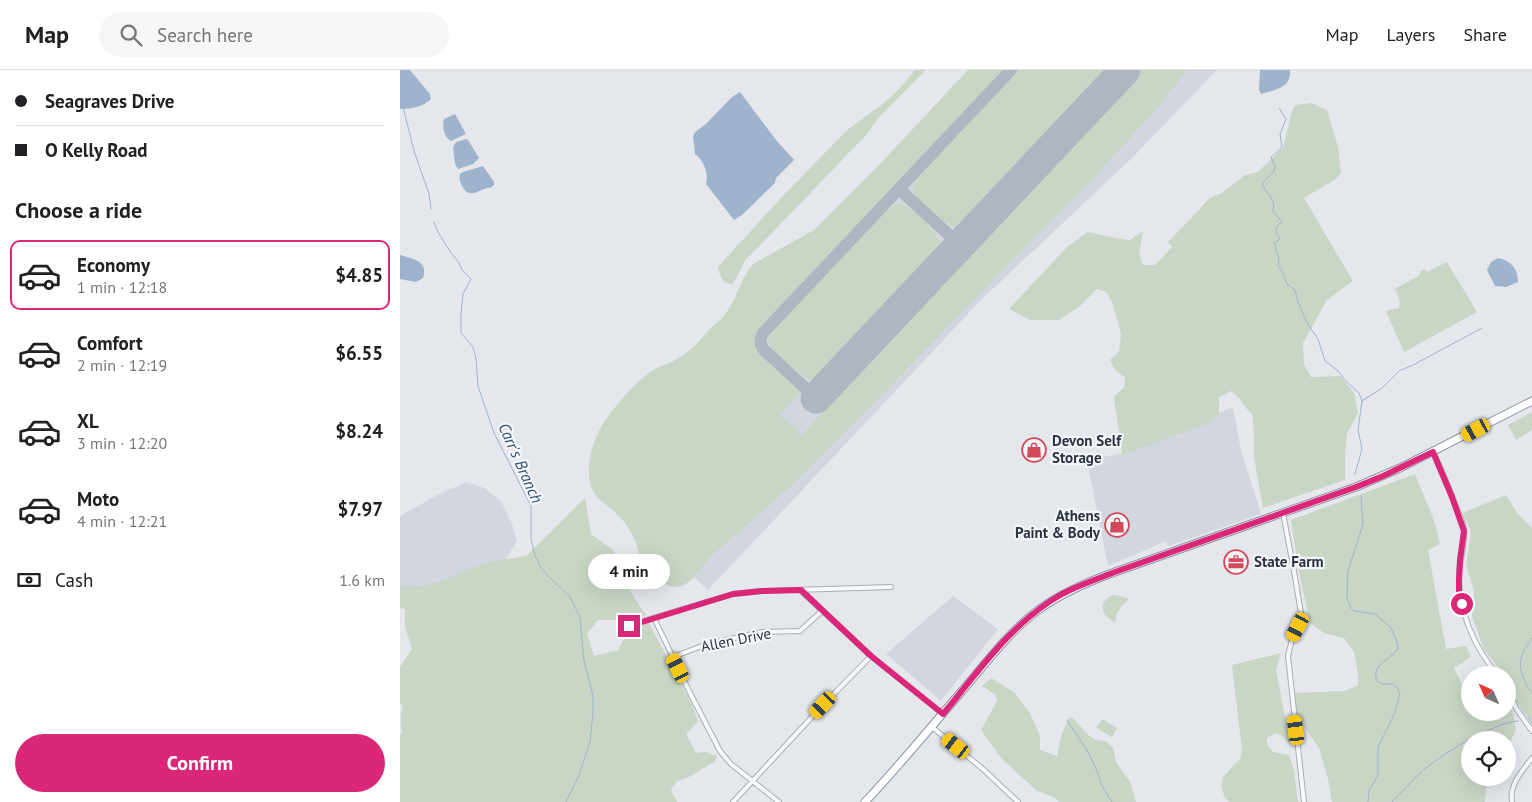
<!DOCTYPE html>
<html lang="en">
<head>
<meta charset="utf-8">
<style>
	:root { --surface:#fff; --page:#f6f6f6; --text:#202124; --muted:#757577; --line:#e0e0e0; --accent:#db2777 }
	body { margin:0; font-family:"PT Sans",sans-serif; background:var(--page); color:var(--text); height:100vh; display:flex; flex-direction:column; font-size:19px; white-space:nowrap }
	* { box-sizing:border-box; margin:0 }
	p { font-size:16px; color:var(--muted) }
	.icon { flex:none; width:28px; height:28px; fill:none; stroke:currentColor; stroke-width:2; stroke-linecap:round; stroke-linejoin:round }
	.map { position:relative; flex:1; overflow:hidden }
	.details { display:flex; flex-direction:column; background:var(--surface); width:400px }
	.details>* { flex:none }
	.guide { display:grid; align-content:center; height:110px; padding:0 15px; background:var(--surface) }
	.needle { width:32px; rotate:315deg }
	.fabs { position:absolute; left:1061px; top:596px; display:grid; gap:10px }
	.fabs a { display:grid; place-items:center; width:55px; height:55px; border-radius:50%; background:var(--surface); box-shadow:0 5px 20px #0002; font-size:25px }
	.end { position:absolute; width:22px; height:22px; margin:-11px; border:6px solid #db2777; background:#fff; box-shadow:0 0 0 2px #fff }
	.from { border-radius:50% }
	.bubble { position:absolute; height:35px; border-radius:18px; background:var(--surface); box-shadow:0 5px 20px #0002; font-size:16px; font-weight:700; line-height:35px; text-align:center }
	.car { position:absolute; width:15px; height:30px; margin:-15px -8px; border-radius:6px; box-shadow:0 0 4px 1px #0007; background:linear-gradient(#f5c518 24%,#345 0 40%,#f5c518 0 76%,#345 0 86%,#f5c518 0) }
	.guide b { display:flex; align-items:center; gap:18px; height:48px; font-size:19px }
	.guide b+b { border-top:1px solid var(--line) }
	.guide i { width:12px; height:12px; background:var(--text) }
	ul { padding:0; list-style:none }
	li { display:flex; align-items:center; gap:15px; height:70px; margin:0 10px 8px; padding:0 5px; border:2px solid transparent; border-radius:10px }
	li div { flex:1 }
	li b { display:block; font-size:19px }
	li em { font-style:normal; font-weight:700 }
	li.selected { border-color:var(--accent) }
	li>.icon { width:45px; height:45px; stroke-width:1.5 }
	h2 { padding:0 15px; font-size:22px; line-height:60px }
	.pay { display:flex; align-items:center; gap:12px; height:55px; padding:0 15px; font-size:19px }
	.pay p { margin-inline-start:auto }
	.cta { display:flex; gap:10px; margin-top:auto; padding:10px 15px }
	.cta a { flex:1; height:58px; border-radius:30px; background:var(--accent); color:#fff; font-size:20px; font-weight:700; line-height:58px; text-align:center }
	header { display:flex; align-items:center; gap:30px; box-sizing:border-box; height:70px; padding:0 25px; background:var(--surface); border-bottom:1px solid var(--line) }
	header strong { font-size:24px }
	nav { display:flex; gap:28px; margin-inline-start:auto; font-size:18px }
	.search { width:350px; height:45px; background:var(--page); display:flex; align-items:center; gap:12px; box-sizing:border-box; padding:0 18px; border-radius:28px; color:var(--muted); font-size:19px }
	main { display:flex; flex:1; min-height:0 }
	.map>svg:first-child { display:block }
</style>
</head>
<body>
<header>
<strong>Map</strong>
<div class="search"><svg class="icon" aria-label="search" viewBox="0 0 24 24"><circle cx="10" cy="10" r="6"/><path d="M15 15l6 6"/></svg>Search here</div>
<nav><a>Map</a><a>Layers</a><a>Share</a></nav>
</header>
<main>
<section class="details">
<div class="guide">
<b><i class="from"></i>Seagraves Drive</b>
<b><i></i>O Kelly Road</b>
</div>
<h2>Choose a ride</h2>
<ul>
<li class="selected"><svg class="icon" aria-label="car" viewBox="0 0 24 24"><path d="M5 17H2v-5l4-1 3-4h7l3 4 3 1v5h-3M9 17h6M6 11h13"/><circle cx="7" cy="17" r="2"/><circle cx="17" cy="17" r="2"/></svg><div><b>Economy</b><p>1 min · 12:18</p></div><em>$4.85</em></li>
<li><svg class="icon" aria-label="car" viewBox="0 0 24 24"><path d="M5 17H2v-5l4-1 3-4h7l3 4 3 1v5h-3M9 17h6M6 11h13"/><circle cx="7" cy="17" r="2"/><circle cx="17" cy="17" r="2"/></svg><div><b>Comfort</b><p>2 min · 12:19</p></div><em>$6.55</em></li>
<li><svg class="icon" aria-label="car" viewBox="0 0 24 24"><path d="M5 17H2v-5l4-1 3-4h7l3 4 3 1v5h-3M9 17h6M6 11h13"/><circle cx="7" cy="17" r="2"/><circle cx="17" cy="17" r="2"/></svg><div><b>XL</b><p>3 min · 12:20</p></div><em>$8.24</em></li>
<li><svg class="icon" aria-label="car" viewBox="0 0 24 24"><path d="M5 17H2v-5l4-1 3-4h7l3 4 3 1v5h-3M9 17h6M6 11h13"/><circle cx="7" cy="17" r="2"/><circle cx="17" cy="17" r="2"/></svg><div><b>Moto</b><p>4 min · 12:21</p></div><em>$7.97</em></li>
</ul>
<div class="pay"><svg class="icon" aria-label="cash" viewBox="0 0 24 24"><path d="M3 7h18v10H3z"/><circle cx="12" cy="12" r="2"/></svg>Cash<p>1.6 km</p></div>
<div class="cta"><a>Confirm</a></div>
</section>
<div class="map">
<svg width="1132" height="732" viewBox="0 0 1132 732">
	<rect width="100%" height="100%" fill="#e4e7ec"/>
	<path fill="#d2d6de" d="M 592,0 L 817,0 L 732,88 L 582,229 L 308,520 L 229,447 L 330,283 Z
		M 833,337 L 841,381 L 861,444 L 768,476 L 766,471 L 708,496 L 687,390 L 730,382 Z
		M 66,412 L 84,418 L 101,431 L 112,454 L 117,471 L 105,490 L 90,507 L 0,520 L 0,446 L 32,428 Z
		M 553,526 L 598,559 L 541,631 L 486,584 Z"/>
	<path fill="#c9d6c5" d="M 515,0 L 526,0 L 480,46 L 467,64 L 370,165 L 346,189 L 333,214 C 322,214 320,207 318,197 L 381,128 L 447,60 L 483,34 L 499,19 Z
		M 568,0 L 603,0 L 356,263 L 355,273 L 358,281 L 401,321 L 381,345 L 402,365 L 423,342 L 421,339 L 740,0 L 787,0 L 761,34 L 701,100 L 548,256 L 497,310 L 398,410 L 308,489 C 294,510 279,529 255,507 C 251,503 245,500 242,494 C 238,488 239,482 237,476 C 235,470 231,462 227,456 C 220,445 210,438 200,430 C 182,414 189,382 198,363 C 205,346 237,310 253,300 C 260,296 269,294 277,289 C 291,282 302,267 313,256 C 317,252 323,248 326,243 C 338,227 340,209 353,194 L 414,160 L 479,95 Z
		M 618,0 L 711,0 L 562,158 L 558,159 C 545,153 515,134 513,119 C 513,113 516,108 520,104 Z
		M 912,33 L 927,40 L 938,77 L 941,103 L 936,109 L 904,128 L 953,211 L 927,230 L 903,273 L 904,294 L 911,307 L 941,306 L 954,323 L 958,343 L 947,364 L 945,384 L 945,410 L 863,438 L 854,387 L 854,362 L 852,344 C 843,336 841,328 831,321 L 819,327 L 819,347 L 799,357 L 722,385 L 714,327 L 724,317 L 725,307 L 715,300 L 710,290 L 719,282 L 721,264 L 712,232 L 706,222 L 697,219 L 679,237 L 659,250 L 630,250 L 609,239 L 668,176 L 688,162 L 715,168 L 730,170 L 743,161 L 739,184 L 743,195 L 755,195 L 772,177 L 768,172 L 810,128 L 822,123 L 845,105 L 858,102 L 883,78 L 891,45 L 895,35 Z
		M 500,134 C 518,137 535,162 543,177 L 416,311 C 402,308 373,286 368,272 L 370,263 L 488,138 Z
		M 1047,192 L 1077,242 L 1004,282 L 986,241 L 999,238 L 1000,232 L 996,220 L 994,219 L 1019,206 L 1021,201 L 1025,199 L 1027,202 Z
		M 1132,342 L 1132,360 L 1116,370 L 1108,355 Z
		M 1015,404 L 1034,450 L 1040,474 L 1028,480 L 1046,579 L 1066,576 L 1071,587 L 1054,598 L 1066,623 L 1070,621 L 1070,642 L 1108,642 L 1108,634 L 1113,643 L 1116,661 L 1108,675 L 1108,670 L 1070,670 L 1070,708 L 1088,708 L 1087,711 L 1085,732 L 932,732 L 928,709 L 919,678 L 897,647 L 895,623 L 945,621 L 958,615 L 958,604 L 954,582 L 944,568 L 924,563 L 910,553 L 899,502 L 891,450 Z
		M 1106,425 L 1118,444 L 1132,458 L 1132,653 C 1122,640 1108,623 1108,605 L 1104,605 L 1084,579 L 1072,546 L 1074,521 L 1066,495 L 1071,462 L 1063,443 Z
		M 185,428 L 191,464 L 213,480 C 219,504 232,525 246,545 L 223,550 L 198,550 L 187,564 L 194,586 L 218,580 L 229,560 L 249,553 L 292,635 L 298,651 L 286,664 L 296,683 L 306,682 L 317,686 L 315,691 L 291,706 L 276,712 L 271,720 L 277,732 L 0,732 L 0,665 L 2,662 C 0,654 0,644 3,636 L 0,633 L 0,597 L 12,579 L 5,557 L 5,539 L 0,538 L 0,516 L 20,517 L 42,511 L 70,499 L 95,491 L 126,486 Z
		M 713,525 L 720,526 L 729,529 C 720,536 716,543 715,553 C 702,545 696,533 713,525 Z
		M 881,583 L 876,600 L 890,672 L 888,672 L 882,666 L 875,663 L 867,668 L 867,674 L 873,682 L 889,685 L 894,700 L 898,732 L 829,732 L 825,728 L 821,716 L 823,707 L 840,689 L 842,680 L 832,595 Z
		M 591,608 L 614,622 L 630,643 L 640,666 L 640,680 L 657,686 L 662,663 L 669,648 L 673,648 L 687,664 L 694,669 L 707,672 L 712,677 L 714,681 L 716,692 L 730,712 L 736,732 L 659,732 L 654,727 L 637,721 L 602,689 L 581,660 L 597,631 L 596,625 L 582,616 Z
		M 702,649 L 717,658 L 712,667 L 696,658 Z"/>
	<path fill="#9fb4cc" d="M 0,0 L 10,0 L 30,24 L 31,29 C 23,37 11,39 0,39 Z
		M 860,0 L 890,0 C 892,18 874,20 861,24 L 859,20 Z
		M 340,22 L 376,70 L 394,90 L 376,108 L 375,113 L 342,145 L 334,150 L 306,114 C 309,103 304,91 295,84 L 293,67 L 295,62 L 306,54 L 332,27 Z
		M 55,44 L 66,64 L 51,71 C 44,67 42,57 44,49 Z
		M 66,69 L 68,70 L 79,88 L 73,94 L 58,99 L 55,94 L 53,77 L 56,72 Z
		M 83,96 L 94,112 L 94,115 C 88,120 94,116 87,118 C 77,121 69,129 62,116 C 60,112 59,109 60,104 L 63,102 Z
		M 0,185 C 13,189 29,191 23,208 L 16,212 L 0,209 Z
		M 1098,188 C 1111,191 1118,198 1118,212 L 1106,217 L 1095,216 L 1087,200 L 1091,192 Z"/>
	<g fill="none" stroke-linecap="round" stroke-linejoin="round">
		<path stroke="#9fb4cc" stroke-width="1" d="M 3,37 L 14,81 L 29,124 L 31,139
			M 879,38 L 886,49 L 880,64 L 882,76 L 880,80 L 871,87 L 875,96 L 874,101 L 862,114 C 867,126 876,127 873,141 L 882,152 C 877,155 876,157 876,163 L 880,168 L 878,171 L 874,172 L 879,190 L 878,195 L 883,203 L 887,214 L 895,220 L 898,232 L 907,253 L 918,269 L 925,291 L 937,300 L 948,313 L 959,323 L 962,331
			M 34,152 L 38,162 L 51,183 L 58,191 L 62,200 L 71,209 L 63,224 L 61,243 L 61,263 L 73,277 L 76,288 L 78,316 L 94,363 L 131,436 L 131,468 L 135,486 L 141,498 L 148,506 L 170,527 L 180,547 L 184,591 L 193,626 L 193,643 L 190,672 L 179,705 L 166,732
			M 955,404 L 962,379 L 958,360 L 962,331 L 982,318 L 999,301 L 1013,295 L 1082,258
			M 961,427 L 963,454 L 948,501 L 947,528 L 951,538 L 954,541 L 975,544 L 991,558 L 997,572 L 998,579 C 992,586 985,590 979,596 C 974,602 974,613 984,614 C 988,615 989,613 993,614 C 997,616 998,620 1000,623 L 995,643 L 978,677 L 978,705 L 969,721 L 968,732
			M 1132,568 C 1122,583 1116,591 1124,609 C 1126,614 1128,618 1132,623
			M 1128,648 L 1132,653
			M 667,650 L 688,682 L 697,701 L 701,714 L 712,732
			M 992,732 C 1001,723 1010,713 1019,704 C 1038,686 1092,653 1118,651"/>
		<path stroke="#b0b6c1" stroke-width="12" d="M 499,119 L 560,175
			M 416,328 L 364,280 C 359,273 360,270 363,263 L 611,0"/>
		<path stroke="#b0b6c1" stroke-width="31" d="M 416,328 L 725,0"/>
		<g stroke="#a9aeb7" stroke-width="6">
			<path id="street" d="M 1033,382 C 1042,400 1050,420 1057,439 C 1060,446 1064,453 1064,461 C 1065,474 1060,489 1059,503 C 1058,540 1074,578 1098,605
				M 883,443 L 894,501 L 901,543 L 898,557 L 892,569 L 888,586 L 904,732
				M 401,521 L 471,586 L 543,644
				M 254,548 L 290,623 L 320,681 L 331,694 L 379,732
				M 229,555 L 333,524 L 362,521 L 491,517
				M 273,587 L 307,574 L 362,562 L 400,561 L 422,541
				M 1108,620 L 1116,638 L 1132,661
				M 532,657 L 584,700 L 618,732
				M 333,732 L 423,635 L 471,586
				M 1112,732 C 1109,715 1122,701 1132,688"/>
		</g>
		<g stroke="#8b94a3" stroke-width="9">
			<path id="highway" d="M 465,732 C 499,696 530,658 562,621 C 586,593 608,563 637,541 C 661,523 687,512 715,502 L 956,417 L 1000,398 L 1132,331"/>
		</g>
		<use href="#street" stroke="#f7f8fa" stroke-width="4"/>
		<use href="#highway" stroke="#fff" stroke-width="7"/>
	</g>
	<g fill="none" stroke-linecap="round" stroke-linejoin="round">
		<path stroke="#db2777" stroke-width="6" d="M 229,556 L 333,524 L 362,521 L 401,520 L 471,586 L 543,644 C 579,601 612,552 662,524 C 679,515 697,509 715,502 L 956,417 L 983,406 L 1033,382 L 1052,427 L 1064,461 L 1060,490 L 1059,510 L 1059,524 L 1062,534"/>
	</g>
	<defs>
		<g id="shop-ring" transform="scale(1.25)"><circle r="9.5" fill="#f4f6f9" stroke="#d1495b" stroke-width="1.5"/><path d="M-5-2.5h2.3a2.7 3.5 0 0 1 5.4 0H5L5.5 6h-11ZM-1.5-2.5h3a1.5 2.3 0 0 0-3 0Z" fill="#d1495b"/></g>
		<g id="office-ring" transform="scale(1.25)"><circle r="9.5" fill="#f4f6f9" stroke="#d1495b" stroke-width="1.5"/><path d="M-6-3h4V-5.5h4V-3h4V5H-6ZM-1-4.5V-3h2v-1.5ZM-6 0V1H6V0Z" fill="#d1495b"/></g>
	</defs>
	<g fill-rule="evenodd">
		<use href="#shop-ring" x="634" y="380"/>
		<use href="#shop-ring" x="717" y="455"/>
		<use href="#office-ring" x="836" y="492"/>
	</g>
	<g text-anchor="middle" stroke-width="4.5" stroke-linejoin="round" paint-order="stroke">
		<g font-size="15" font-weight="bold" fill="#2b3445" stroke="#f4f6f9" text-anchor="start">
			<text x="652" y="376">Devon Self<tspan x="652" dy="17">Storage</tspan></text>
			<text x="700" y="451" text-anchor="end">Athens<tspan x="700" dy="17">Paint &amp; Body</tspan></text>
			<text x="854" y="497">State Farm</text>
		</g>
		<g font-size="15" fill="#2b3445" stroke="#f4f6f9">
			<text transform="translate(336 570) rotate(-11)" y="5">Allen Drive</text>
		</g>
		<g font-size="16" font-style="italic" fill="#34527a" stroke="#f4f6f9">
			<text transform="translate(121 393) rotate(66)" y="6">Carr's Branch</text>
		</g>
	</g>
</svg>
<div class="fabs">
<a><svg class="needle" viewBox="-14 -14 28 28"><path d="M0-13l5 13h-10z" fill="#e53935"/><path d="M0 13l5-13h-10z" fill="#757577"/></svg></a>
<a><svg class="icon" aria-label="locate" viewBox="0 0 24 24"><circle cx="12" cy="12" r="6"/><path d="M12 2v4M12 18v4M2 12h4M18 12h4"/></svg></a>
</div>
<i class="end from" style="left:1062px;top:534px"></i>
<i class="end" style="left:229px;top:556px"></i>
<div class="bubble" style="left:188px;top:484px;width:82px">4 min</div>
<i class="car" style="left:1076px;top:360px;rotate:242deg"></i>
<i class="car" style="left:898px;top:557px;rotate:208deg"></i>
<i class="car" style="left:278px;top:598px;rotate:334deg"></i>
<i class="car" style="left:423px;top:635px;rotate:223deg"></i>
<i class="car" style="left:896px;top:660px;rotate:353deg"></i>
<i class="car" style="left:556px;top:676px;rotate:308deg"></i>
</div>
</main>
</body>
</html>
